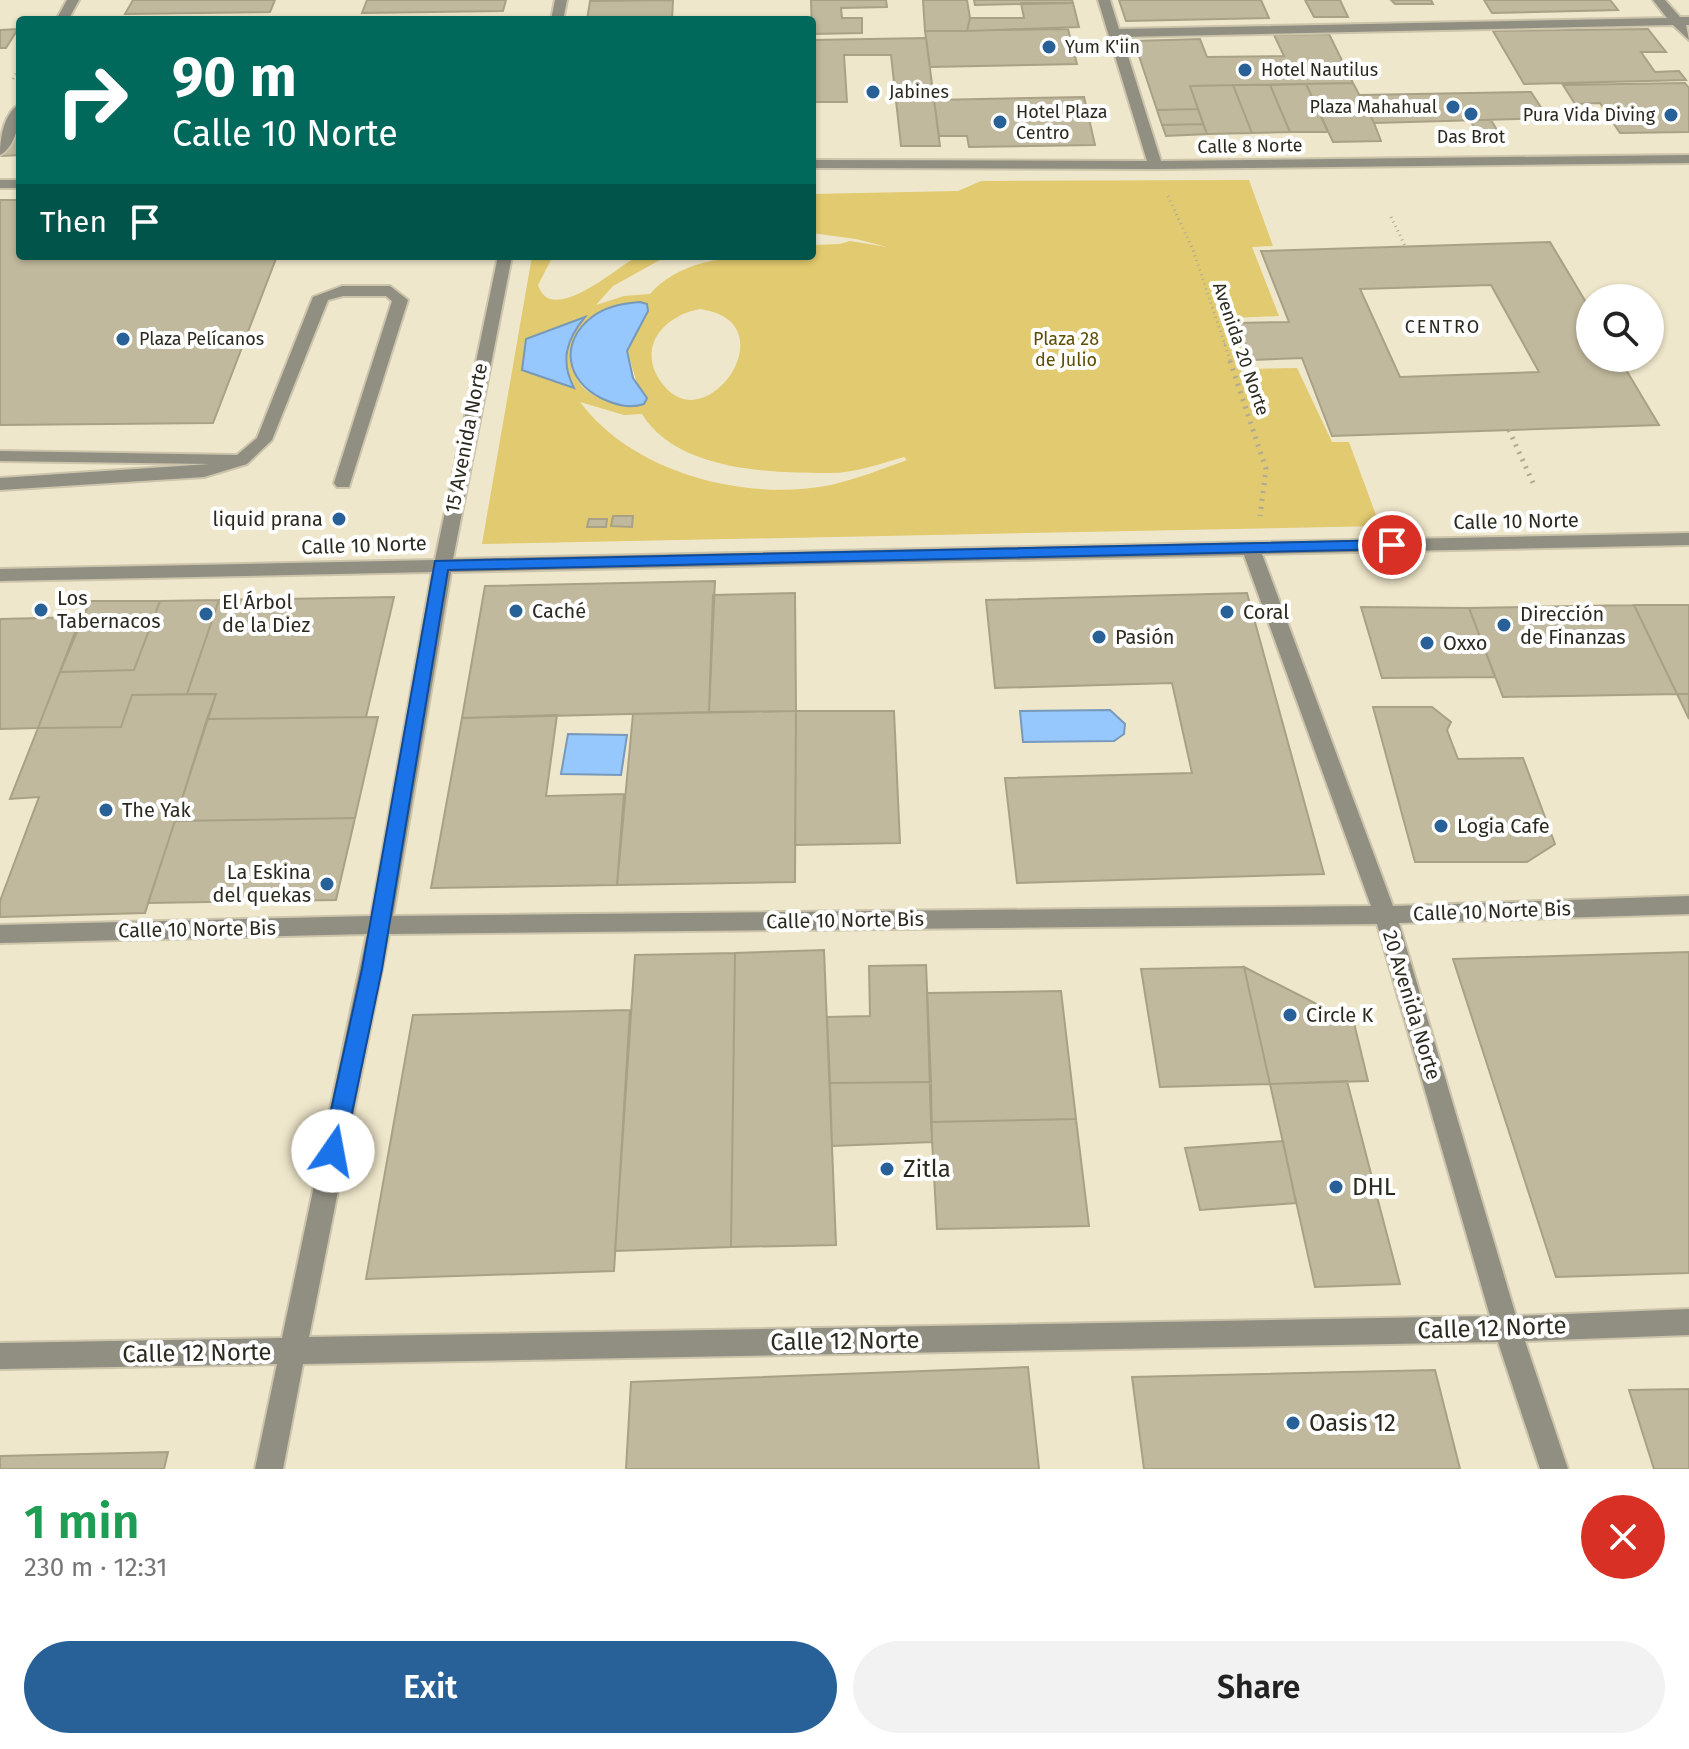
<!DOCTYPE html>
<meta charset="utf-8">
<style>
body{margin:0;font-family:"Fira Sans",sans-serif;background:#f2f2f2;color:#222;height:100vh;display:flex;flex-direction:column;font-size:30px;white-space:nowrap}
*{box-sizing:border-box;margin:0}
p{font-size:26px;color:#767676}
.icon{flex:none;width:44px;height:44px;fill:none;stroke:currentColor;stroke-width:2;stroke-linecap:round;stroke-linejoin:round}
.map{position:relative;height:1469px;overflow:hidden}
.panel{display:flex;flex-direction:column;background:#fff;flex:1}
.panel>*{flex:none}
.guide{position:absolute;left:16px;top:16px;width:800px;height:244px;border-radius:8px;box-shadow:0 2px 6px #0004;background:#00695c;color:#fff;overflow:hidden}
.tools{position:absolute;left:1576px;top:284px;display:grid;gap:16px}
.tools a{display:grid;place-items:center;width:88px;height:88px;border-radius:50%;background:#fff;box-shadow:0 2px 6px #0004;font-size:40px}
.pin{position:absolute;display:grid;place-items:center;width:68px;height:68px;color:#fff;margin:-34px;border:4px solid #fff;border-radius:50%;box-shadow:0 2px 8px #0007}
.me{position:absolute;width:88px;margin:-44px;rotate:12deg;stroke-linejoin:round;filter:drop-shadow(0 0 6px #0008)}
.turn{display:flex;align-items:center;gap:28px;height:168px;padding:0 24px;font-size:36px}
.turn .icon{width:104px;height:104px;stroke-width:2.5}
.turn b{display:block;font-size:56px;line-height:68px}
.then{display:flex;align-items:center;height:76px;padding:0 24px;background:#0003;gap:16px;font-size:30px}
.round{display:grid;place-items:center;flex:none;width:84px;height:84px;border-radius:42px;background:#f2f2f2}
.headline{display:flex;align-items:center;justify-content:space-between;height:136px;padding:0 24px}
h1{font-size:48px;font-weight:600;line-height:60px;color:#1e9e55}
.button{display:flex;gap:16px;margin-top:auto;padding:16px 24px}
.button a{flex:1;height:92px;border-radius:48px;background:#286098;color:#fff;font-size:32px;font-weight:600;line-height:92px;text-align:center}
.button a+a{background:#f2f2f2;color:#222}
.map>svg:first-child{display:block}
.green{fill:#e1ca6f;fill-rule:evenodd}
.water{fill:#97c8fd;stroke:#7799ba;stroke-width:2}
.building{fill:#c0b99d;stroke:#a8a186;stroke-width:2;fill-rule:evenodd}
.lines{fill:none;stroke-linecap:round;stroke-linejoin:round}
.minor-casing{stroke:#ccc5ac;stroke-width:4}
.path-far1{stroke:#b0aa94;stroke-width:3;stroke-dasharray:1 4;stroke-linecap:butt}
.path{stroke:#b0aa94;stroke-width:5;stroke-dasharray:2 6;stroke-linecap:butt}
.minor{fill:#918e82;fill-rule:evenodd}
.route{fill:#1a73e8;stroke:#114b97;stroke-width:2}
.poi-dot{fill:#286098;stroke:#fff;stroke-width:3}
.labels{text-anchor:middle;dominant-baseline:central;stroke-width:8;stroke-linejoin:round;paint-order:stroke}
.far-poi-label{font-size:18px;fill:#2c2a1f;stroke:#fff;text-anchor:start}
.far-street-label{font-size:18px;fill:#2c2a1f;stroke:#fff}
.far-neighbourhood-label{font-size:18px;letter-spacing:2px;fill:#2c2a1f;stroke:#fff}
.far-park-label{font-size:18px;fill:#5e4e02;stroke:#fff}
.street-label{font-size:20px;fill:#2c2a1f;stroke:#fff}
.poi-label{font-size:20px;fill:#2c2a1f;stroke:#fff;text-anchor:start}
.near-poi-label{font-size:24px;fill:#2c2a1f;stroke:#fff;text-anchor:start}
.near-street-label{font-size:24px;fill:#2c2a1f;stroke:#fff}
</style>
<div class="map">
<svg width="1689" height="1469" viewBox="0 0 1689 1469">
<rect width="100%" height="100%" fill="#efe7cb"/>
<!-- green -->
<path class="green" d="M1249 180 1273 246 1252 247 1279 316 1231 318 1250 369 1297 368 1332 442H1349L1380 526 482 544 532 256H553L538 285C551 327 617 267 635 258 644 254 657 256 667 256L613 286 596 305 624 296 650 294C689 250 759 256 812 256V245L840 244 850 241 887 247 856 239 812 233V194L958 191 981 181ZM640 302 648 311 627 350 639 390 622 405C611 402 595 398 586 390 563 371 570 335 592 318 605 307 624 303 640 302ZM700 309C788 321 711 435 667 389 634 354 658 317 700 309ZM584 319C564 341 562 361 573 387L526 339ZM580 402 624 415 642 414C676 470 768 473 826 473 852 474 880 464 904 457L907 460C882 469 857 479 831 485 745 502 633 473 580 402Z"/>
<!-- water -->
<path class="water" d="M640 302 647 304 648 311 627 351 633 378 647 398 644 404C629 409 616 405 601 398 566 381 559 342 592 317 605 307 624 303 640 302Z
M585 317C566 340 560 361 574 388L522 370 526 339Z
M1110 710 1125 724 1124 734 1114 741 1023 742 1020 711Z
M568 734 627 735 621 775 561 774Z"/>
<!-- building -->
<path class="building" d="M133 0H275L270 12 125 14Z
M367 0H506L503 11 362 13Z
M673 0 672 20H587L590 1Z
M811 0H886L887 7 841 8 842 18H862V33L812 34Z
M923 0H967L970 18 967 31H925Z
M974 0H1072L1073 3 975 5Z
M1119 0H1261L1269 18 1126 21Z
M1305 0H1340L1348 17H1314Z
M1391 0H1431L1433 4H1395Z
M1484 0H1610L1618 10 1492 13Z
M1021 3H1073L1079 27 967 31 970 18H1024Z
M18 29 6 48H0V30Z
M1068 29 1077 64 930 67 925 31Z
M1648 29 1666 52H1641L1655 72 1679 71 1686 80 1524 84 1493 31Z
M1329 34 1353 83 1190 86 1198 109 1157 110 1134 41 1200 39 1207 57 1284 56 1274 35Z
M926 38 940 146H901L891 55H844L847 102H813L812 40Z
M1353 83 1374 123 1381 141 1333 142 1306 84Z
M1685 83 1689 88V132L1620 133 1600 103 1575 104 1563 85Z
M1306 84 1328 132H1290L1270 85Z
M1233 85H1270L1290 132 1252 133Z
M1233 85 1252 133 1207 134 1190 86Z
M1531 92 1548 118 1374 123 1360 95Z
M1084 97 1095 145 969 147 967 136H939L934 100Z
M1198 109 1203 124 1162 125 1157 110Z
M1470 120H1491L1497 130 1476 131Z
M20 122V155L2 156Z
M1203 124 1207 134 1166 136 1162 125Z
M0 200H20V256H277L213 423 0 425Z
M1550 242 1590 309V358H1619L1659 425 1332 436 1302 358 1251 360 1238 323 1289 322 1261 251ZM1491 285 1539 372 1400 377 1360 289Z
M613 516H633L632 527 611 526Z
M589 519H607L606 527H587Z
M715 581 709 712 462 718 485 586Z
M795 593 796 711 709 712 713 595Z
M1247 593 1324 874 1017 883 1005 778 1192 773 1172 683 995 688 986 600Z
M394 597 366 717 207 719 216 694H187L219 600Z
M219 600 187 694 132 695 121 727 38 728 60 672 134 670 160 601Z
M90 601H160L134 670 60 672Z
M1634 605H1689V694H1677Z
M1634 605 1677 694 1503 697 1469 608Z
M1361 607 1469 608 1495 677 1382 678Z
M81 617 38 728 0 729V619Z
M216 694 145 913 0 917V901L39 797 10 799 38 728 121 727 132 695Z
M1677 694H1689V719Z
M1373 707H1432L1451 722 1447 730 1458 759 1523 758 1555 844 1527 862H1415Z
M796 711 795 882 617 885 633 714Z
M796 711H894L900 843 795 845Z
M557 715 546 796 624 794 617 885 431 888 462 718Z
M378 717 355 818 175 821 207 719Z
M355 818 336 900 148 903 175 821Z
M824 950 836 1245 731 1247 735 953Z
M1689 952V1273L1556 1277 1453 959Z
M735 953 731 1247 615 1251 635 955Z
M926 965 931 1082 830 1083 827 1017 870 1016 869 966Z
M1244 967 1270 1084 1160 1087 1141 969Z
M1244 967 1354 1023 1368 1081 1270 1084Z
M1061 991 1076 1119 931 1122 927 993Z
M630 1010 614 1271 366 1279 413 1015Z
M1347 1081 1376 1193 1400 1284 1315 1287 1270 1084Z
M931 1082 932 1142 832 1146 830 1083Z
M1076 1119 1089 1226 937 1229 931 1122Z
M1283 1141 1296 1203 1200 1210 1185 1148Z
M1028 1367 1039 1469H626L631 1382Z
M1435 1370 1460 1469H1144L1132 1377Z
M1689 1389V1469H1654L1629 1390Z
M168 1452 164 1469H0V1456Z"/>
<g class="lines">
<!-- minor casing -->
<g class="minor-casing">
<path id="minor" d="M67 0H79L68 20H56Z
M555 0H567L563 20H551Z
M1098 0H1110L1119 29 1667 18 1653 0H1665L1680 17H1689V25H1686L1689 40 1673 25 1122 37 1161 161 1689 155V163L1155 169 812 168V160L1147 161Z
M20 104C20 121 16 147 0 155 0 138 4 112 20 104Z
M0 180H20V188H0Z
M498 256H512L453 559 1689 533V545L1262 554 1393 906 1689 896V914L1399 923 1516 1316 1689 1309V1335L1525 1341 1568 1469H1540L1498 1342 303 1364 283 1469H255L277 1364 0 1369V1343L282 1338 367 934 0 943V925L371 916 432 572 0 581V569L435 560ZM1244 555 1371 906 393 916 451 572ZM1377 924 1490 1316 309 1337 389 934Z
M342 286H390L408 300 349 487H337L334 483 392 301 386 296H343L328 300 272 440 247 464 204 477 0 490V478L210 464 0 461V451L237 455 257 438 313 297Z"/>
</g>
<!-- path-far1 -->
<path class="path-far1" d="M13 79 20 66
M1168 196 1193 250 1231 363
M1391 217 1405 246
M1224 344 1245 342"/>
<!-- path -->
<path class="path" d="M1230 361 1266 469 1260 516
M1509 430 1533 483"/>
<!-- minor -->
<use href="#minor" class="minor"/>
</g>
<!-- route -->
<path class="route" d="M1392 540 1400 545 1397 549 448 570 382 969 344 1151 341 1158 333 1161 325 1158 322 1151 362 969 435 561Z"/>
<!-- markers -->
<g class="poi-dot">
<circle cx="1049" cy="47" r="8"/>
<circle cx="1245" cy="70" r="8"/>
<circle cx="873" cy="92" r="8"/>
<circle cx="1453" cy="107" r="8"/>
<circle cx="1471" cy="114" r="8"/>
<circle cx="1671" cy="115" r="8"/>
<circle cx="1000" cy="122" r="8"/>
<circle cx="123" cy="339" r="8"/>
<circle cx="339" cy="519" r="8"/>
<circle cx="41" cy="610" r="8"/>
<circle cx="516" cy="611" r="8"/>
<circle cx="1227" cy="612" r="8"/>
<circle cx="206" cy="614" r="8"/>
<circle cx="1504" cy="625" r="8"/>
<circle cx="1099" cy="637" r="8"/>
<circle cx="1427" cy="643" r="8"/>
<circle cx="106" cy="810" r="8"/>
<circle cx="1441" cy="826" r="8"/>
<circle cx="327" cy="884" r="8"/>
<circle cx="1290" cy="1015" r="8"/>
<circle cx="887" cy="1169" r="8"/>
<circle cx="1336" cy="1187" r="8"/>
<circle cx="1293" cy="1423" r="8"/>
</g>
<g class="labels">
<!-- far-poi labels -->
<g class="far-poi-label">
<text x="1065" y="47">Yum K'iin</text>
<text x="1261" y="70">Hotel Nautilus</text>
<text x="889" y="92">Jabines</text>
<text x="1437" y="107" text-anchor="end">Plaza Mahahual</text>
<text x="1016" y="112">Hotel Plaza<tspan x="1016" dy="21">Centro</tspan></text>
<text x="1655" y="115" text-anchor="end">Pura Vida Diving</text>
<text x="1471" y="137" text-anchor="middle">Das Brot</text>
<text x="139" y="339">Plaza Pelícanos</text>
</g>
<!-- far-street labels -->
<g class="far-street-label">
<text transform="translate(1250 146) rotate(-1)">Calle 8 Norte</text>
<text transform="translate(1241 349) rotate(71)">Avenida 20 Norte</text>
</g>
<!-- far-neighbourhood labels -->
<g class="far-neighbourhood-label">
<text x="1443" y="327">CENTRO</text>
</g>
<!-- far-park labels -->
<g class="far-park-label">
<text x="1066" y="339">Plaza 28<tspan x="1066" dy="21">de Julio</tspan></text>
</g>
<!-- street labels -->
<g class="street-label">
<text transform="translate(466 438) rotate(-79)">15 Avenida Norte</text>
<text transform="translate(1516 521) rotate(-1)">Calle 10 Norte</text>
<text transform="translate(364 545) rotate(-2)">Calle 10 Norte</text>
<text transform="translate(1492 911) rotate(-2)">Calle 10 Norte Bis</text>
<text transform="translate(845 920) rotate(-1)">Calle 10 Norte Bis</text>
<text transform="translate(197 929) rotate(-1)">Calle 10 Norte Bis</text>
<text transform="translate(1412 1005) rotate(73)">20 Avenida Norte</text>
</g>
<!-- poi labels -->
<g class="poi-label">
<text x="323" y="519" text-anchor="end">liquid prana</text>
<text x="57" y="598">Los<tspan x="57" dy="23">Tabernacos</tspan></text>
<text x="222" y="602">El Árbol<tspan x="222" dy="23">de la Diez</tspan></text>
<text x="532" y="611">Caché</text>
<text x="1243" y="612">Coral</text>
<text x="1520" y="614">Dirección<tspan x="1520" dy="23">de Finanzas</tspan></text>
<text x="1115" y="637">Pasión</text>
<text x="1443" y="643">Oxxo</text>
<text x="122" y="810">The Yak</text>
<text x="1457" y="826">Logia Cafe</text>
<text x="311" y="872" text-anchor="end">La Eskina<tspan x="311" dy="23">del quekas</tspan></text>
<text x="1306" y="1015">Circle K</text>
</g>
<!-- near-poi labels -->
<g class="near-poi-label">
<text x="903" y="1169">Zitla</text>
<text x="1352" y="1187">DHL</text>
<text x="1309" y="1423">Oasis 12</text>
</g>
<!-- near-street labels -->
<g class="near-street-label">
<text transform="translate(1492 1328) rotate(-2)">Calle 12 Norte</text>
<text transform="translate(845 1341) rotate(-1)">Calle 12 Norte</text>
<text transform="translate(197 1353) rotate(-1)">Calle 12 Norte</text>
</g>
</g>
</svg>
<div class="tools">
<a><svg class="icon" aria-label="search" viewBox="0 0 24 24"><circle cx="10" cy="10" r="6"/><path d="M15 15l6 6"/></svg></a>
</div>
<div class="pin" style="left:1392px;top:545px;background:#d93025"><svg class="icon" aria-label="arrive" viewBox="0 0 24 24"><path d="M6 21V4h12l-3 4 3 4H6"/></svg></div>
<svg class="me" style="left:333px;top:1151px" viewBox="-20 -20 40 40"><circle r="19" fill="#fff"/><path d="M0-13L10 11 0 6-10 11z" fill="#1a73e8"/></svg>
<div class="guide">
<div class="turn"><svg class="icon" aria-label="right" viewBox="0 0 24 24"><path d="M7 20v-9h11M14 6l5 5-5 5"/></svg><div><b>90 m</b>Calle 10 Norte</div></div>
<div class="then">Then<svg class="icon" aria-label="arrive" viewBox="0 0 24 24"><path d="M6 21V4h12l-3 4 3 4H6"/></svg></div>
</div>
</div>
<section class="panel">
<div class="headline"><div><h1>1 min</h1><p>230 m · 12:31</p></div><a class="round" style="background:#d93025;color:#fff"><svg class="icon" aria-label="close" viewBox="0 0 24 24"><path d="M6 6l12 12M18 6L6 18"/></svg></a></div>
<div class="button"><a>Exit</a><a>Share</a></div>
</section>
